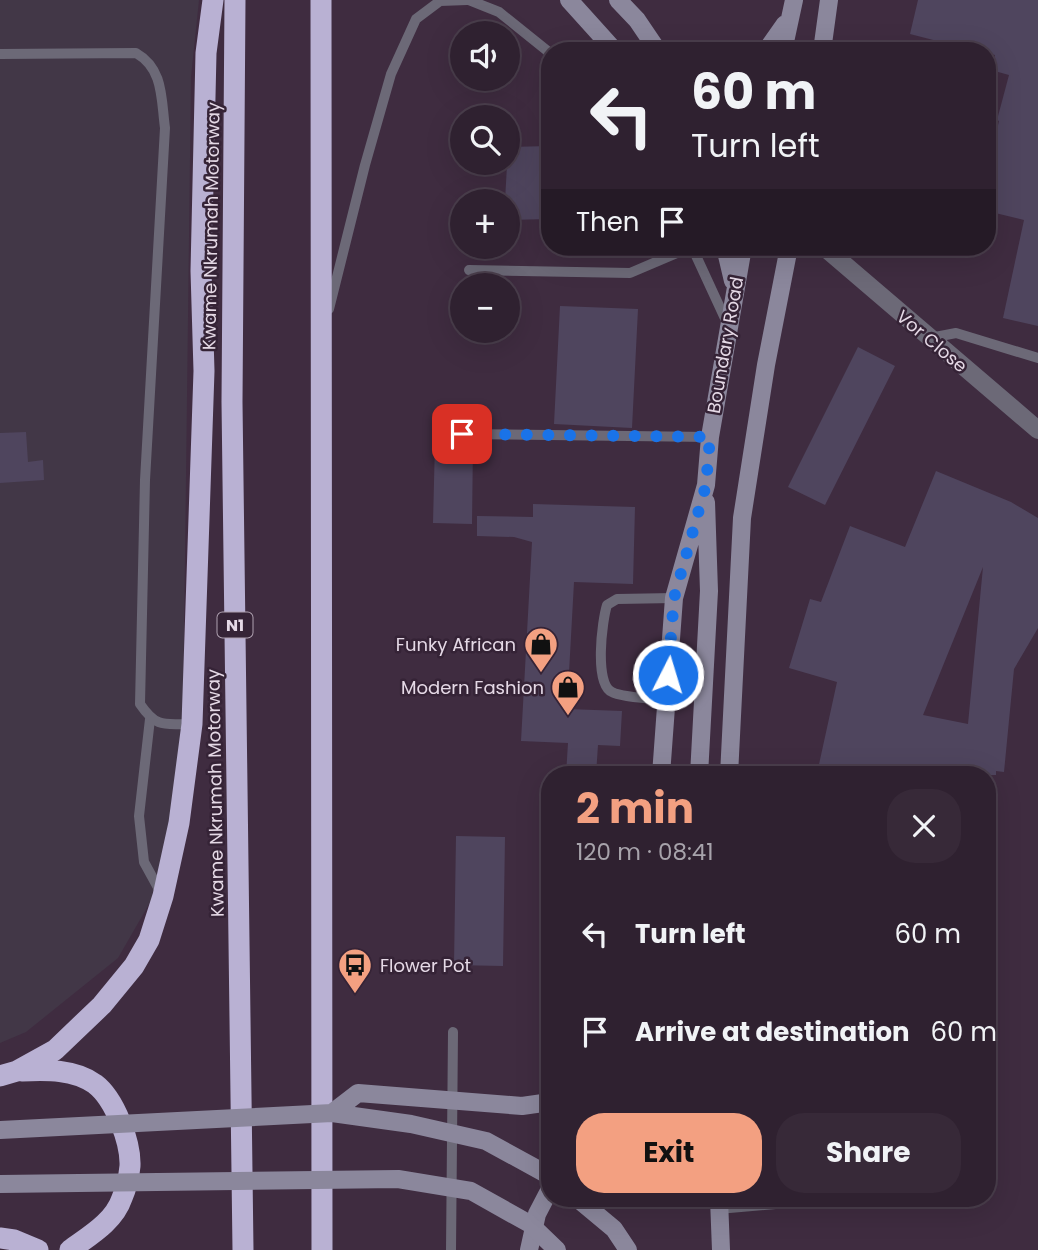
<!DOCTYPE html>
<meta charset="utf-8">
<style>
body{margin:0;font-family:Poppins,sans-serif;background:#372938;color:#f1f3f6;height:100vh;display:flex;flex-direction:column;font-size:26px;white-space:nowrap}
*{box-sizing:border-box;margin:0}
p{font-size:23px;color:#a7a3ab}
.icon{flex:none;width:38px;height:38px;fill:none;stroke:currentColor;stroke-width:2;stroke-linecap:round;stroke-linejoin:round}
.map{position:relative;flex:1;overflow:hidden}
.details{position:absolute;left:541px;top:766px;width:455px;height:441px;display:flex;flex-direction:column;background:#2f2130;border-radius:28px;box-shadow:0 7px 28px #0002,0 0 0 2px #4a3e4c}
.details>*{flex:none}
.hud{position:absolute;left:541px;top:42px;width:455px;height:214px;border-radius:28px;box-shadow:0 7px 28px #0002,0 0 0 2px #4a3e4c;background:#2f2130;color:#f1f3f6;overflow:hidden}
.tools{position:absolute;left:450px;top:21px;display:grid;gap:14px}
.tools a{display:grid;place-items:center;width:70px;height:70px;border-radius:50%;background:#2f2130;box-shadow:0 7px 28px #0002,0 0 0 2px #4a3e4c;font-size:35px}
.pin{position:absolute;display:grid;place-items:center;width:60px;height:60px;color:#fff;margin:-30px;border-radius:14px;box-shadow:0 4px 10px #0006}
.me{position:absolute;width:77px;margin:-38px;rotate:5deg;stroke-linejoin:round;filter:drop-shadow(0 0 5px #0008)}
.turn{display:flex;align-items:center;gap:24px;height:147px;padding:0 35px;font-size:32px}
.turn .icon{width:91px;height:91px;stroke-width:2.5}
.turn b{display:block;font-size:49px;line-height:60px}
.then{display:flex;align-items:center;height:66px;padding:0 35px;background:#0003;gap:14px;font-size:26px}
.round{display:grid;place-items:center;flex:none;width:74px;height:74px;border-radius:28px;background:#372938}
.overview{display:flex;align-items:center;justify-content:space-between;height:119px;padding:0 35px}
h1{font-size:42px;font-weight:700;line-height:52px;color:#f3a081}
.primary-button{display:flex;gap:14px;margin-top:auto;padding:14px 35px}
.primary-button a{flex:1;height:80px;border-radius:28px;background:#f3a081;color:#111;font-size:28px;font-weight:700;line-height:80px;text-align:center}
.primary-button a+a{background:#372938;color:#f1f3f6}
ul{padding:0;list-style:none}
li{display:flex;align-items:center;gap:21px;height:98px;padding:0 35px}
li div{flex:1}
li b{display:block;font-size:26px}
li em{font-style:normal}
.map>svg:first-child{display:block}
.commercial{fill:#423747}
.building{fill:#4f455e;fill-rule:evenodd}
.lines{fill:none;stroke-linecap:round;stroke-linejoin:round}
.service{stroke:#6c6977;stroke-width:10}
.minor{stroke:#6c6977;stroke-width:18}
.secondary{stroke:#8b879c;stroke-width:18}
.motorway{stroke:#b9b1d3;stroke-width:21}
.secondary-bridge{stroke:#8b879c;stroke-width:18}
.route{stroke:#1a73e8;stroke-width:12;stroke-dasharray:0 21.6}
.labels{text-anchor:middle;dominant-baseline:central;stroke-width:5;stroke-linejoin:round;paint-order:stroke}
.shield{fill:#352336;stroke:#b0a2b1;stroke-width:2}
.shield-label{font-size:16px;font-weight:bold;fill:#e5d9e6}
.street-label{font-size:18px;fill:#e5d9e6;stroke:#352336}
.poi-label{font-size:18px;fill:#e5d9e6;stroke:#352336;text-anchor:end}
</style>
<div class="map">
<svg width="1038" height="1250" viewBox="0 0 1038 1250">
<rect width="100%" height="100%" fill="#3f2c40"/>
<!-- commercial -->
<path class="commercial" d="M0 0H199L191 77 183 718 164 878 118 958 26 1032 0 1043Z"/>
<!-- building -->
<path class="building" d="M918 0H1038V326L1003 318 1024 220 987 211V173L999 121 997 120 1009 75 991 70 995 55 987 53V51H976L910 34Z
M550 146V219L508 220V201H505L508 147Z
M560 306 638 309 632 428 554 424Z
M858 347 895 366 825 505 788 487Z
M26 432 28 462 43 460 44 480 0 483V433Z
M435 442 473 443 472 524 433 523Z
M936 471 1011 502 1038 518V628L1014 669 1004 772 996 771V775H971V767L930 764 928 775H845L818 769 837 682 789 668 810 599 821 602 850 526 905 547ZM983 567 968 724 923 715Z
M533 504 635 507 633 584 574 582 567 709 622 711 620 746 598 745 596 775H566L568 743 521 741 532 542 514 537 477 536V516L533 517Z
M456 836 505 837 503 966 454 965Z"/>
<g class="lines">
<!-- service -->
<path class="service" d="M469 0 499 12 550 53
M0 54 136 53C164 69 161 99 165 128L145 480 140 704C157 729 165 724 192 724
M692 247 728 325
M469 270 630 273 691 247
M329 309 365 165 391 74 416 19 440 1 467 0
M930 338 956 333 1038 358
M462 434 710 437
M665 700C653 699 620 697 612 692 594 684 602 621 607 605L617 599 674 598
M150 719 139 816 144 862 161 893
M730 769 781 775
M718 1209 832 1199
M451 1250 453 1032"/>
<!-- minor -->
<path class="minor" d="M824 247 1038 430"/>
<!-- secondary -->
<path class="secondary" d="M569 0 615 51
M618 0 637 20 658 51
M766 51 785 24
M783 51 794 0
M822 51 829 0
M725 247 733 281
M661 775 674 598 706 485 710 437 743 247
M699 775 709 591 706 502
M729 775 742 518 766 365 789 247
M578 1199 614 1229 628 1250
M719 1199 721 1250
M529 1250 537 1214 550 1189"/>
<!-- motorway -->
<path class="motorway" d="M235 0 232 402 243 1250
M321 0 322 1250
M22 1071C47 1070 74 1069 95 1084 115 1099 131 1143 130 1166 129 1176 126 1189 122 1198 114 1222 89 1236 70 1250
M0 1076 17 1071 55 1050 102 1005 134 966 149 940 163 896 179 823 192 724 204 371 201 271 206 53 213 0
M0 1238 14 1240 38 1250"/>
<!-- secondary-bridge -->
<path class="secondary-bridge" d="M332 1113 358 1093 522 1106 550 1102
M0 1130 332 1113 411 1124 486 1141 550 1176
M0 1184 398 1179 471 1191 530 1224 557 1250"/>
</g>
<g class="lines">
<!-- route -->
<path class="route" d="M462 434 710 437 706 485 674 598 668 675"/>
</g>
<!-- icons -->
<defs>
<g id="shop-pin" transform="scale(1.75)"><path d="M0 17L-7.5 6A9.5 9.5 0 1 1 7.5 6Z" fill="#f3a081" stroke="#352336"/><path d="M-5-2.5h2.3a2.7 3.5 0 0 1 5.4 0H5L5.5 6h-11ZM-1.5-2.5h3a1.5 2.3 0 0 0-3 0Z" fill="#111"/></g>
<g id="bus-pin" transform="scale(1.75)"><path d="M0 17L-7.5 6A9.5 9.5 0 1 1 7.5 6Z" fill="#f3a081" stroke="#352336"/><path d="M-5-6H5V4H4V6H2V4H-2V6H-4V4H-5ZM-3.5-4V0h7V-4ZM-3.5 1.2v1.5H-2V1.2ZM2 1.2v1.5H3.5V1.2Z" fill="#111"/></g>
</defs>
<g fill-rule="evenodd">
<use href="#shop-pin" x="541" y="644"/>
<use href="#shop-pin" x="568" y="687"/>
<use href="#bus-pin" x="355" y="965"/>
</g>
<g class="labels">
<!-- shield labels -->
<rect class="shield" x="217.5" y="612.5" width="35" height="25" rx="5"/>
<g class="shield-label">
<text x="235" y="625">N1</text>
</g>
<!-- street labels -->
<g class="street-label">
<text transform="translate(211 226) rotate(-89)">Kwame Nkrumah Motorway</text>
<text transform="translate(932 341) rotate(40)">Vor Close</text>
<text transform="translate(725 345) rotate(-80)">Boundary Road</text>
<text transform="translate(215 793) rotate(-91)">Kwame Nkrumah Motorway</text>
</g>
<!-- poi labels -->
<g class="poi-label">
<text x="516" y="644">Funky African</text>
<text x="544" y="687">Modern Fashion</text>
<text x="380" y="965" text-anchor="start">Flower Pot</text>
</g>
</g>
</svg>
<div class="tools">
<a><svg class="icon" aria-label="sound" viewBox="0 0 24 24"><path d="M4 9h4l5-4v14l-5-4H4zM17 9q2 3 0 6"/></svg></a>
<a><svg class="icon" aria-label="search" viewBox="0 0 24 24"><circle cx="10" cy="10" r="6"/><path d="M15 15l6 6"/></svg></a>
<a>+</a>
<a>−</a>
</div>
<div class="pin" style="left:462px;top:434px;background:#d93025"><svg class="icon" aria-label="arrive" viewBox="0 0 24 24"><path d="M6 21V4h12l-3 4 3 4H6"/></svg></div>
<svg class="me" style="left:668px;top:675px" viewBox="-20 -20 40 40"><circle r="17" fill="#1a73e8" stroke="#fff" stroke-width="3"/><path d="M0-11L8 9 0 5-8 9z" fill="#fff"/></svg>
<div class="hud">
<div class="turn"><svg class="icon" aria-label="left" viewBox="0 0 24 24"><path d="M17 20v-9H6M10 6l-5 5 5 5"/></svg><div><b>60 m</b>Turn left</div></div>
<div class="then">Then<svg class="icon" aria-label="arrive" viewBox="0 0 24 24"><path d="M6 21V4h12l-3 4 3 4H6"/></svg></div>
</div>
<section class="details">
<div class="overview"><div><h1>2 min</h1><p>120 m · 08:41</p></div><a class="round"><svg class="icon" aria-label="close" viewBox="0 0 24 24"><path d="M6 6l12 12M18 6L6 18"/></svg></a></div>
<ul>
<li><svg class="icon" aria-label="left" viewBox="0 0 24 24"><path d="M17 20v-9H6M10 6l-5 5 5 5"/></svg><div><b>Turn left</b></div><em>60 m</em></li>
<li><svg class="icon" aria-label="arrive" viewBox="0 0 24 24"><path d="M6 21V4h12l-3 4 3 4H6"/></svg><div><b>Arrive at destination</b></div><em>60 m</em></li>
</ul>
<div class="primary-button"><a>Exit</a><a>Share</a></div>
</section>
</div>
